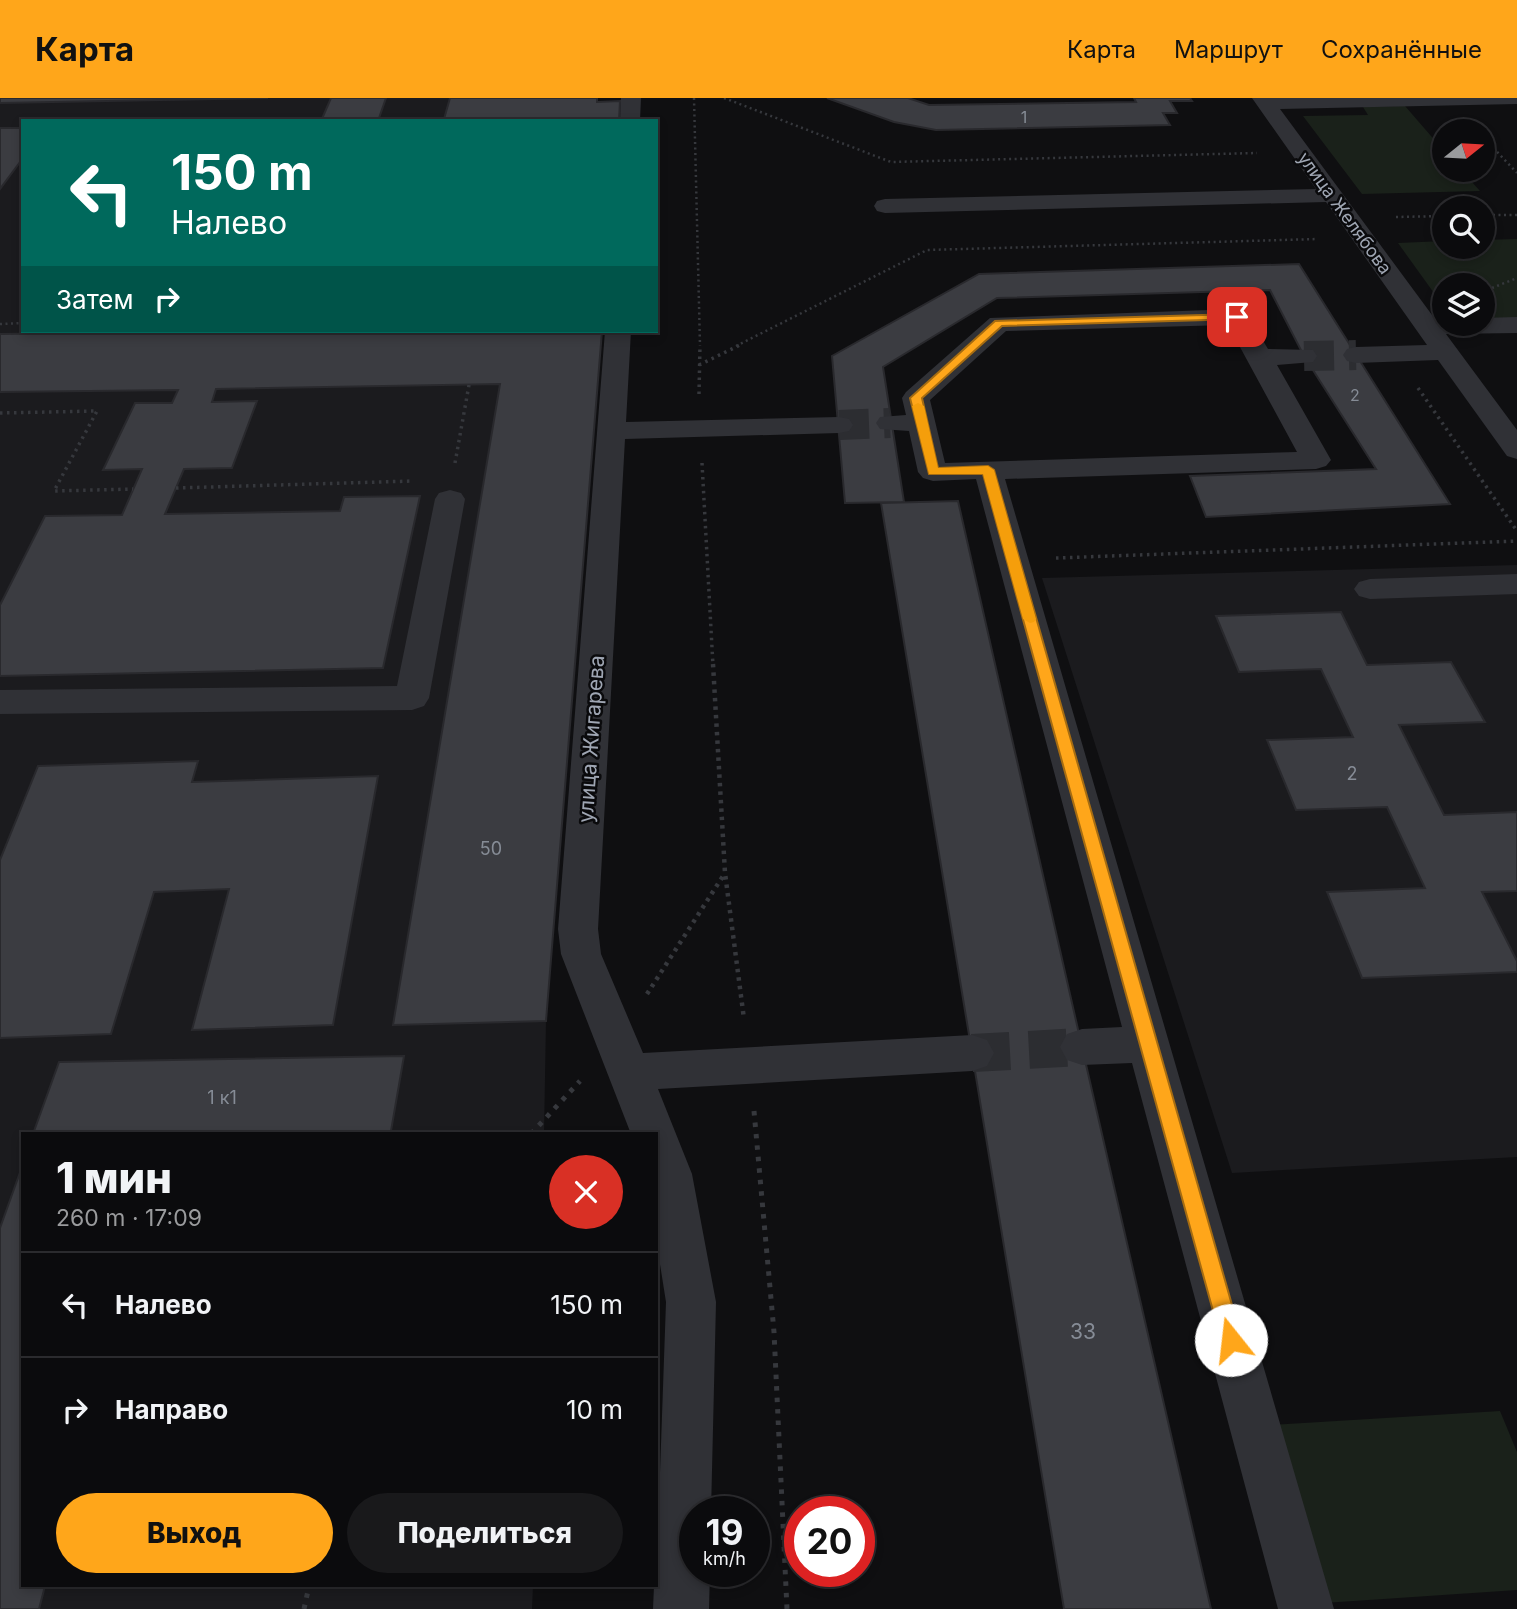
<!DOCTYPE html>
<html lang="ru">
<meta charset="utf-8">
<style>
body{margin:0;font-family:Inter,sans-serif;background:#19191b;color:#f1f3f6;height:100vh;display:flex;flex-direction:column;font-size:26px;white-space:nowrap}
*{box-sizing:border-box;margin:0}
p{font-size:23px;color:#9a9b9d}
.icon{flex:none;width:38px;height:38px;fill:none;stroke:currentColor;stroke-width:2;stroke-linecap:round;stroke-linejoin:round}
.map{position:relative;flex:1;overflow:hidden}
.drawer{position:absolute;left:21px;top:1034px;width:637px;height:455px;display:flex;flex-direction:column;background:#0b0b0d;border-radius:0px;box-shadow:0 4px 10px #0003,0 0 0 2px #2b2b2e}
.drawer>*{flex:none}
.hud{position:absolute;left:21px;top:21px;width:637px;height:214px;border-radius:0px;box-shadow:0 4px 10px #0003,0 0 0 2px #2b2b2e;background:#00695c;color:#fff;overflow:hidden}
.needle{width:46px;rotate:72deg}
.controls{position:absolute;left:1432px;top:21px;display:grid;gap:14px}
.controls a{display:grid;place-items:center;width:63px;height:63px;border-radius:50%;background:#0b0b0d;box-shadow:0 4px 10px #0003,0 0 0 2px #2b2b2e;font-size:35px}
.speed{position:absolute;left:679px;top:1398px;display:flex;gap:14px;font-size:35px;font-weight:700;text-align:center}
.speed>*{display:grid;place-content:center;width:91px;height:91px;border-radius:50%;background:#0b0b0d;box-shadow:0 4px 10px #0003,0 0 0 2px #2b2b2e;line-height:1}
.speed small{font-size:18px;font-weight:400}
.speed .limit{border:10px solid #d22;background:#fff;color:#111}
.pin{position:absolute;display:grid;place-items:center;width:60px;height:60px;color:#fff;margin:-30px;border-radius:14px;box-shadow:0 4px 10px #0006}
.me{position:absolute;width:77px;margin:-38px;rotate:344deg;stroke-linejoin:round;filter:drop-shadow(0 0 5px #0008)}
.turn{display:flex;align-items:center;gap:24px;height:147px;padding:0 35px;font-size:32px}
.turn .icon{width:91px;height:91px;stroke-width:2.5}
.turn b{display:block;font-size:49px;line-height:60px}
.then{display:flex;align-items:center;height:66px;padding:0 35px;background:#0003;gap:14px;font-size:26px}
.round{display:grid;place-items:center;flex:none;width:74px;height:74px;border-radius:37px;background:#19191b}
.summary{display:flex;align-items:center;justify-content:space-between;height:119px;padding:0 35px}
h1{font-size:42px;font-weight:800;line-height:52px}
.action{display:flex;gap:14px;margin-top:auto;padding:14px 35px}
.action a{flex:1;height:80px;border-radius:42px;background:#ffa61a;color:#111;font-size:28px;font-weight:800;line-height:80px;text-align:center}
.action a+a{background:#19191b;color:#f1f3f6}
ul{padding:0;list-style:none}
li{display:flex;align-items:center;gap:21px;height:105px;padding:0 35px;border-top:2px solid #2b2b2e}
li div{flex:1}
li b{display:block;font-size:26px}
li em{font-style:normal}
header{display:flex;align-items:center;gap:42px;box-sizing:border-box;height:98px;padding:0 35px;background:#ffa61a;color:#111}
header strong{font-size:33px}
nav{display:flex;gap:38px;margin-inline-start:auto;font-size:24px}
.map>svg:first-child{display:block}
.built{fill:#1b1b1e}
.green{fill:#1a211a}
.building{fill:#3b3c41;stroke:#29292d;stroke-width:2}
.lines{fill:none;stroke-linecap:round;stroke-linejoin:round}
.minor-tunnel-far1{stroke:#2c2d31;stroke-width:30;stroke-dasharray:30 15;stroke-linecap:butt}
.minor-tunnel{stroke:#2c2d31;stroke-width:38;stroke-dasharray:38 19;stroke-linecap:butt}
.path-far3{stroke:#36383d;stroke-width:2.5;stroke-dasharray:2 3.5;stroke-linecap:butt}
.path-far2{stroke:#36383d;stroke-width:3.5;stroke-dasharray:2.5 4.5;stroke-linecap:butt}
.path-far1{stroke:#36383d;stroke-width:4.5;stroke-dasharray:3.5 5;stroke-linecap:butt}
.path{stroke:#36383d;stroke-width:5;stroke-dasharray:4.5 7;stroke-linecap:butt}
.minor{fill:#303136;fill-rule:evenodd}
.route{fill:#ffa61a;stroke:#a66c11;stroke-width:2}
.slow{fill:#f59e0b}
.labels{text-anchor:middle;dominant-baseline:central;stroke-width:5;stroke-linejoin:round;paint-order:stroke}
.far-number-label{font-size:16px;fill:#868c96}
.far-street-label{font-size:18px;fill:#9fa6b3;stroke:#0a0a0c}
.number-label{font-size:18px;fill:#868c96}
.street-label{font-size:21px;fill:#9fa6b3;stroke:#0a0a0c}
.near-number-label{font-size:21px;fill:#868c96}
</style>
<header>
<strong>Карта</strong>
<nav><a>Карта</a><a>Маршрут</a><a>Сохранённые</a></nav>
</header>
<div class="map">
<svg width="1517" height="1511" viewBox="0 0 1517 1511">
<rect width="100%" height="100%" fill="#0f0f11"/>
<!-- built -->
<path class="built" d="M0 0H597V4L620 3 619 23H23V233H602L546 923 544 1036H23V1488H533L532 1511H0Z
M1517 467V1059L1232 1075 1042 480Z"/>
<!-- green -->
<path class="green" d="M1405 8 1444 53V72H1461L1480 93 1362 96 1303 18 1368 17 1363 9Z
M1517 141V223L1482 224V187H1444V209L1398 145 1444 143V149H1482V142Z
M1500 1313 1517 1354V1492L1324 1505 1271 1327Z"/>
<!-- building -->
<path class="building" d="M0 0H268L0 5Z
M331 0H386L378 23H321Z
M450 0H597V4L620 3 619 23H544V20L444 21Z
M827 0H908L929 7 1136 4 1134 0H1190L1192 3H1170L1177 15H1163L1170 27 936 32 894 24Z
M0 30H23V60L0 91Z
M1299 166 1450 406 1206 419 1190 378 1376 371 1304 258 1270 192 997 200 883 269 904 404 845 405 832 258 979 176Z
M224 233H602L546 923 393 927 500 286 216 291 212 304 257 303 232 370 184 371 165 416 340 413 344 399 420 398 383 570 0 578V507L45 418 122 417 142 371 103 372 135 305H172L178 292 0 294V236Z
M958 403 1082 949 1211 1511H1064L881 405Z
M1341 514 1367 567 1451 564 1485 624 1399 627 1444 717 1517 714V793L1482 794 1517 863V874L1362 880 1327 794 1425 790 1387 709 1296 712 1267 642 1353 639 1321 571 1239 574 1216 518Z
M198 663 192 684 378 678 333 927 192 932 229 791 154 794 111 936 0 940V762L38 668Z
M404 958 391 1033 33 1036 59 964Z
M23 1066V1488H45L39 1511H0V1130Z"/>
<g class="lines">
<!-- minor-tunnel-far1 -->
<path class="minor-tunnel-far1" d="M1304 258 1356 257
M839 327 890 325"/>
<!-- minor-tunnel -->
<path class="minor-tunnel" d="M972 955 1082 949"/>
<!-- path-far3 -->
<path class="path-far3" d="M694 0 700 248
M724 0 891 64 1257 55
M1482 38 1517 75
M1482 117H1517
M1396 119 1444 118
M1492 190 1517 180
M0 226 23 225
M736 248 927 152 1318 141"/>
<!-- path-far2 -->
<path class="path-far2" d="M699 267 740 247
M1418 290 1517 433
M699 296 700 247
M0 315 97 313 54 393 133 391
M455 365 469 287
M702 365 713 568
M176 390 413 383
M1056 460 1517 443"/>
<!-- path-far1 -->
<path class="path-far1" d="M713 566 725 775 744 921
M647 896 725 775"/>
<!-- path -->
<path class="path" d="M754 1013 774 1234 787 1511
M531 1036 580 983
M304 1511 309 1488"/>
<!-- minor -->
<path class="minor" d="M621 0H641L640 23H620Z
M1252 0H1517V6L1280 11 1435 221H1444V226H1482V220L1517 219V235L1446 236 1517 332V361L1507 358 1438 262 1356 265 1347 263 1343 257 1347 251 1356 249 1427 247 1326 104 885 115 877 113 874 108 877 103 885 101 1316 91Z
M1237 211 1246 214 1268 251 1313 252 1317 258 1313 264 1277 267 1331 362 1326 368 1316 371 1005 381 1334 1511H1278L1132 965 1082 967 1067 962 1060 949 1067 936 1082 931 1122 929 976 381 933 383 923 380 918 374 909 333 880 331 876 325 880 319 906 317 902 300 906 294 990 220ZM1228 227 1297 354 945 365 930 302 1006 233Z
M605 233H631L626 324 839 319 849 321 853 327 849 333 839 335 625 341 598 831 601 856 643 955 972 937 987 942 994 955 987 968 972 973 658 991 692 1076 716 1204 711 1414H695V1474H710L709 1511H653L654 1488H656L666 1204 656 1141V1036H631L561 856 558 831Z
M450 392 461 395 465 401 429 600 424 608 412 612 0 616V592L397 588 435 401 439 395Z
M1517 476V496L1370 501 1359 498 1354 491 1359 484 1370 481Z"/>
</g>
<!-- route -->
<path class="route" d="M1237 216 1242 219 1241 221 1002 228 922 300 938 370 988 368 994 372 1242 1242 1239 1249 1231 1252 1224 1249 1221 1242 983 376H929L910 300 995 223Z"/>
<!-- slow -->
<path class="slow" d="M918 305 924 308 938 370 988 368 994 372 1036 521 1034 524 1030 525 1023 521 983 376H929L912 308Z"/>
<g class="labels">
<!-- far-number labels -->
<g class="far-number-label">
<text x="1024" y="19">1</text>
<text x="1355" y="297">2</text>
</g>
<!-- far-street labels -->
<g class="far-street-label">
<text transform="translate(1345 115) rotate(54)">улица Желябова</text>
</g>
<!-- number labels -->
<g class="number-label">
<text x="1352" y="675">2</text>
<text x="491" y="750">50</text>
<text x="222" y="999">1 к1</text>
</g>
<!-- street labels -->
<g class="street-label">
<text transform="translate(591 641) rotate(-86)">улица Жигарева</text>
</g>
<!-- near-number labels -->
<g class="near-number-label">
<text x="1083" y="1233">33</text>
</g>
</g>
</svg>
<div class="controls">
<a><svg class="needle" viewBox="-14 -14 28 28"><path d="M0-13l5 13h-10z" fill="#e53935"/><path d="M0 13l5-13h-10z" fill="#9a9b9d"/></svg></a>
<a><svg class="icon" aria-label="search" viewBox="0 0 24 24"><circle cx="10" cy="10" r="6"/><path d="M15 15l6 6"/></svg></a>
<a><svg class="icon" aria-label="layers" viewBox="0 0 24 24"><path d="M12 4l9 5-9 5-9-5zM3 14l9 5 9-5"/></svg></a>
</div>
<div class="speed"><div>19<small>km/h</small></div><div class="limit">20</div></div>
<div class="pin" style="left:1237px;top:219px;background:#d93025"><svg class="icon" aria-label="arrive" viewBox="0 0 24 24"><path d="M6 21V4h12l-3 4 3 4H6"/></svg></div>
<svg class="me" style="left:1231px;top:1242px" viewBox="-20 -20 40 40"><circle r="19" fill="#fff"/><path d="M0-13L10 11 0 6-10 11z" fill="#ffa61a"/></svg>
<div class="hud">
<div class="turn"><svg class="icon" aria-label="left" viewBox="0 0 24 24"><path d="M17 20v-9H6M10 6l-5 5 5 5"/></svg><div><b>150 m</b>Налево</div></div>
<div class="then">Затем<svg class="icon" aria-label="right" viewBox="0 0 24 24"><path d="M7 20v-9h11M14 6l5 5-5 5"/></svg></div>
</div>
<section class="drawer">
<div class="summary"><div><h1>1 мин</h1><p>260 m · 17:09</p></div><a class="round" style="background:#d93025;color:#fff"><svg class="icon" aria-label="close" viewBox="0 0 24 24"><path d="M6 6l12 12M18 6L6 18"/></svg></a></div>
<ul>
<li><svg class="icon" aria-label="left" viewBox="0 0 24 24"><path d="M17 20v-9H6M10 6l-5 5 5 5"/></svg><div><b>Налево</b></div><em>150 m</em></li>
<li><svg class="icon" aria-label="right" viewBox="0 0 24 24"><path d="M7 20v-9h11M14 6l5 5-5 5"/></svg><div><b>Направо</b></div><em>10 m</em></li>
</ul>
<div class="action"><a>Выход</a><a>Поделиться</a></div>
</section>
</div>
